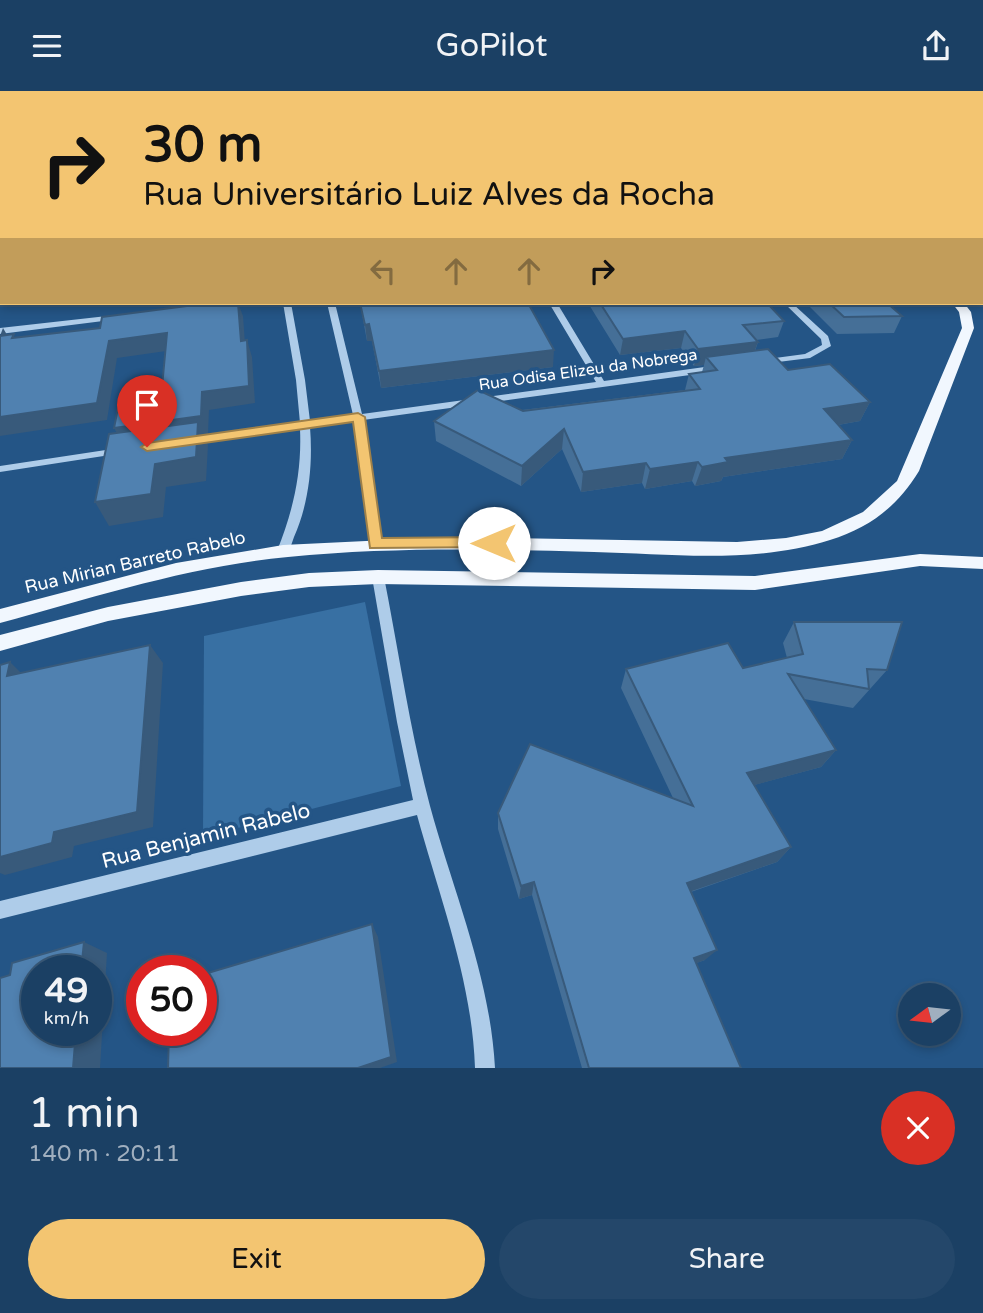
<!DOCTYPE html>
<meta charset="utf-8">
<style>
body{margin:0;font-family:"Varela Round",sans-serif;background:#24476a;color:#f1f3f6;height:100vh;display:flex;flex-direction:column;font-size:26px;white-space:nowrap}
*{box-sizing:border-box;margin:0}
p{font-size:23px;color:#a0afbf}
.icon{flex:none;width:38px;height:38px;fill:none;stroke:currentColor;stroke-width:2;stroke-linecap:round;stroke-linejoin:round}
.map{position:relative;height:977px;overflow:hidden}
.side{display:flex;flex-direction:column;background:#1b4064;flex:1}
.side>*{flex:none}
.guide{position:absolute;left:0px;top:0px;width:984px;height:214px;box-shadow:0 4px 10px #0003,0 0 0 2px #395978;background:#f3c571;color:#111;overflow:hidden}
.needle{width:46px;rotate:255deg}
.fabs{position:absolute;left:898px;top:892px;display:grid;gap:14px}
.fabs a{display:grid;place-items:center;width:63px;height:63px;border-radius:50%;background:#1b4064;box-shadow:0 4px 10px #0003,0 0 0 2px #395978;font-size:35px}
.speed{position:absolute;left:21px;top:864px;display:flex;gap:14px;font-size:35px;font-weight:700;text-align:center}
.speed>*{display:grid;place-content:center;width:91px;height:91px;border-radius:50%;background:#1b4064;box-shadow:0 4px 10px #0003,0 0 0 2px #395978;line-height:1}
.speed small{font-size:18px;font-weight:400}
.speed .limit{border:10px solid #d22;background:#fff;color:#111}
.pin{position:absolute;display:grid;place-items:center;width:60px;height:60px;color:#fff;margin:-72px -30px;border-radius:50% 50% 50% 0;rotate:-45deg;box-shadow:0 0 7px #0007}
.pin .icon{rotate:45deg}
.me{position:absolute;width:77px;margin:-38px;rotate:270deg;stroke-linejoin:round;filter:drop-shadow(0 0 5px #0008)}
.turn{display:flex;align-items:center;gap:24px;height:147px;padding:0 28px;font-size:32px}
.turn .icon{width:91px;height:91px;stroke-width:2.5}
.turn b{display:block;font-size:49px;line-height:60px}
.lanes{display:flex;align-items:center;height:66px;padding:0 28px;background:#0003;justify-content:center;gap:35px;direction:ltr}
.lanes .off{opacity:.35}
.round{display:grid;place-items:center;flex:none;width:74px;height:74px;border-radius:37px;background:#24476a}
.overview{display:flex;align-items:center;justify-content:space-between;height:119px;padding:0 28px}
h1{font-size:42px;font-weight:600;line-height:52px}
.button{display:flex;gap:14px;margin-top:auto;padding:14px 28px}
.button a{flex:1;height:80px;border-radius:42px;background:#f3c571;color:#111;font-size:28px;font-weight:600;line-height:80px;text-align:center}
.button a+a{background:#24476a;color:#f1f3f6}
header{display:flex;justify-content:space-between;align-items:center;height:91px;padding:0 28px;background:#1b4064;font-size:32px;font-weight:600}
.map>svg:first-child{display:block}
.green{fill:#3870a3}
.lines{fill:none;stroke-linecap:round;stroke-linejoin:round}
.minor{fill:#aecce9;fill-rule:evenodd}
.major{fill:#f1f7fe;fill-rule:evenodd}
.wall{fill:#456f97}
.shaded-wall{fill:#385a7b}
.building{fill:#5081b0;stroke:#385a7b;stroke-width:2}
.route{fill:#f3c571;stroke:#9e8049;stroke-width:2}
.labels{text-anchor:middle;dominant-baseline:central;stroke-width:7;stroke-linejoin:round;paint-order:stroke}
.far-street-label{font-size:16px;fill:#fff;stroke:#245586}
.street-label{font-size:18px;fill:#fff;stroke:#245586}
.near-street-label{font-size:21px;fill:#fff;stroke:#245586}
</style>
<header><svg class="icon" aria-label="menu" viewBox="0 0 24 24"><path d="M4 6h16M4 12h16M4 18h16"/></svg>GoPilot<svg class="icon" aria-label="share" viewBox="0 0 24 24"><path d="M12 15V3M7 8l5-5 5 5M5 13v7h14v-7"/></svg></header>
<div class="map">
<svg width="983" height="977" viewBox="0 0 983 977">
<rect width="100%" height="100%" fill="#245586"/>
<!-- green -->
<path class="green" d="M365 511 401 695 203 746 204 545Z"/>
<g class="lines">
<!-- minor -->
<path class="minor" d="M982 86H983V91H982Z
M283 212H291L305 289 310 330 353 324 327 212H335L362 323 596 291 549 212H557L604 290 719 274 723 277 719 280 363 329 382 453 376 457 370 453 354 330 310 336C313 374 309 412 294 446 291 454 290 461 283 464L277 460C293 420 302 382 300 338L189 353 184 350 189 347 300 332 296 289Z
M784 212H792L828 245 831 255 810 267 761 273V269L805 263 822 254 821 248Z
M116 224 120 226 119 228 0 243V237Z
M119 357 124 360 123 362 0 381V375Z
M378 481 382 483 384 486C399 562 410 640 430 715 454 803 490 885 495 977H475C472 889 440 808 417 724L0 828V810L413 709 397 631 372 486 374 483Z"/>
<!-- major -->
<path class="major" d="M138 0H171L135 2Z
M983 70V76H982V71Z
M982 195H983V202H982Z
M952 212H964L971 221 974 237 919 380C897 416 869 437 830 449 755 473 671 463 594 461 491 458 390 456 288 466 190 475 95 506 0 532V518L176 472 283 454 449 446 737 451 786 447 822 440 863 421 897 390 962 237 959 221Z
M920 463 983 466V478L920 475 755 499 378 493 309 496 241 505 108 530 0 560V544L108 516 241 491 309 482 378 479 755 485Z"/>
</g>
<!-- wall -->
<path class="wall" d="M754 0H983V69L982 70V2H758Z
M982 104H983V157L982 156Z
M360 212H528L553 276 381 297 372 250H367Z
M588 212H767L784 230 778 246 756 249 758 251 755 260 788 279 870 311 860 330 838 334 852 349 842 368 723 386 721 390 695 395 692 390 645 398 642 392 581 401 562 358 521 395 436 350 434 330 685 299 689 283 702 281 704 274 694 275 681 257 620 264Z
M806 212H887L902 225 894 242 837 243Z
M794 531 887 579 853 617 804 608 836 659 821 676 754 694 791 756 777 771 691 801 705 869 696 872 741 977H582L532 804 519 808 498 738V722L673 707 621 597 626 578 743 577 787 567 783 552Z"/>
<!-- shaded-wall -->
<path class="shaded-wall" d="M86 0H99L98 2H85Z
M416 0H434L431 2H416Z
M2 111V143L0 146V114Z
M0 174H2V193H0Z
M238 212 243 225 246 267 241 250Z
M369 233 372 250H367L365 234Z
M3 237 13 254 0 245Z
M685 240 681 257 620 264 623 248Z
M167 242 173 259 117 267 107 329 0 345V326L109 250Z
M247 249 252 266 255 312 209 319 208 343H203L208 354 206 390 166 396 163 426 109 435 95 411 124 355 114 337 202 301Z
M758 251 752 267 706 266 704 274 694 275 698 258Z
M554 259 553 276 381 297 379 280Z
M870 311 860 330 815 338 824 318Z
M564 338 562 358 521 395 522 375Z
M852 349 842 368 723 386 721 390 695 395 702 376 725 367Z
M698 371 692 390 645 398 650 378Z
M646 372 642 392 581 401 583 381Z
M150 554 163 572 153 736 74 755 72 766 5 784 0 782V766L54 741Z
M10 571 29 590 7 585Z
M836 659 821 676 736 699 747 682Z
M791 756 777 771 677 805 687 792Z
M534 791 532 804 519 808 521 795Z
M372 833 378 846 397 971 380 977H358Z
M84 851 107 862 100 977H73L76 940H96V880H81Z
M717 859 705 869 683 877 694 867Z"/>
<!-- building -->
<path class="building" d="M0 0H86L85 2H2V54H0Z
M162 0H418L419 2H139Z
M455 0H647L650 2H456Z
M788 0H983V55L982 54V2H793Z
M2 61V111L0 114V64Z
M982 104H983V135L982 134Z
M0 139H2V174H0Z
M210 212H238L241 250 247 249 249 295 202 301 201 325 114 337 121 302 162 296 167 242 109 250 97 312 0 326V245L14 243 12 247 100 237 102 226Z
M360 212H528L554 259 379 280 369 233 365 234Z
M600 212H767L784 230 743 234 758 251 698 258 685 240 623 248Z
M829 212H887L902 225 844 226Z
M768 258 788 279 830 273 870 311 824 318 852 349 725 367 728 371 702 376 698 371 650 378 646 372 583 381 564 338 522 375 434 330 478 299 523 320 700 298 689 283 717 279 706 266Z
M198 331 196 366 155 373 151 403 95 411 109 343Z
M794 531H902L887 579 867 578 869 598 788 583 836 659 747 682 791 756 687 792 717 859 694 867 741 977H589L534 791 521 795 498 722 530 653 693 715 626 578 728 552 743 577 803 563Z
M150 554 137 721 54 741 52 752 0 766V574L10 571 7 585Z
M372 833 391 966 358 977H168L169 940H201V884Z
M84 851 81 880H37V940H76L73 977H0V887L10 884 12 872Z"/>
<!-- route -->
<path class="route" d="M358 322 365 326 382 447 494 446 500 448V456L370 457 353 331 147 360 141 356 147 352Z"/>
<g class="labels">
<!-- far-street labels -->
<g class="far-street-label">
<text transform="translate(588 279) rotate(-8)">Rua Odisa Elizeu da Nobrega</text>
</g>
<!-- street labels -->
<g class="street-label">
<text transform="translate(135 471) rotate(-13)">Rua Mirian Barreto Rabelo</text>
</g>
<!-- near-street labels -->
<g class="near-street-label">
<text transform="translate(206 745) rotate(-14)">Rua Benjamin Rabelo</text>
</g>
</g>
</svg>
<div class="fabs">
<a><svg class="needle" viewBox="-14 -14 28 28"><path d="M0-13l5 13h-10z" fill="#e53935"/><path d="M0 13l5-13h-10z" fill="#a0afbf"/></svg></a>
</div>
<div class="speed"><div>49<small>km/h</small></div><div class="limit">50</div></div>
<div class="pin" style="left:147px;top:356px;background:#d93025"><svg class="icon" aria-label="arrive" viewBox="0 0 24 24"><path d="M6 21V4h12l-3 4 3 4H6"/></svg></div>
<svg class="me" style="left:494px;top:452px" viewBox="-20 -20 40 40"><circle r="19" fill="#fff"/><path d="M0-13L10 11 0 6-10 11z" fill="#f3c571"/></svg>
<div class="guide">
<div class="turn"><svg class="icon" aria-label="right" viewBox="0 0 24 24"><path d="M7 20v-9h11M14 6l5 5-5 5"/></svg><div><b>30 m</b>Rua Universitário Luiz Alves da Rocha</div></div>
<div class="lanes"><svg class="icon off" aria-label="left" viewBox="0 0 24 24"><path d="M17 20v-9H6M10 6l-5 5 5 5"/></svg><svg class="icon off" aria-label="ahead" viewBox="0 0 24 24"><path d="M12 20V5M6 11l6-6 6 6"/></svg><svg class="icon off" aria-label="ahead" viewBox="0 0 24 24"><path d="M12 20V5M6 11l6-6 6 6"/></svg><svg class="icon" aria-label="right" viewBox="0 0 24 24"><path d="M7 20v-9h11M14 6l5 5-5 5"/></svg></div>
</div>
</div>
<section class="side">
<div class="overview"><div><h1>1 min</h1><p>140 m · 20:11</p></div><a class="round" style="background:#d93025;color:#fff"><svg class="icon" aria-label="close" viewBox="0 0 24 24"><path d="M6 6l12 12M18 6L6 18"/></svg></a></div>
<div class="button"><a>Exit</a><a>Share</a></div>
</section>
